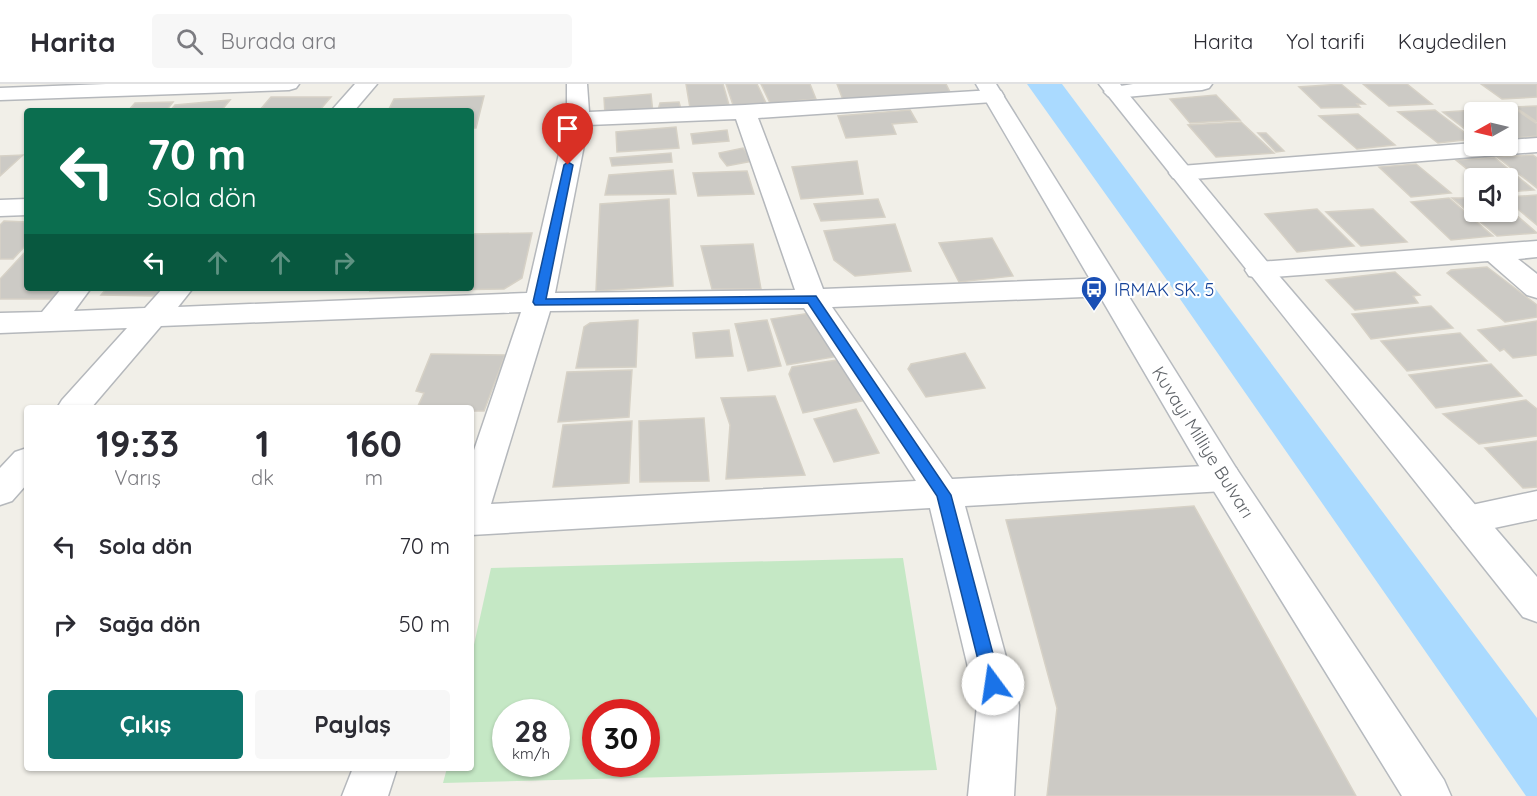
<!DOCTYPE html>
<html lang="tr">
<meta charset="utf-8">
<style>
body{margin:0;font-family:Quicksand,sans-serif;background:#f7f7f7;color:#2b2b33;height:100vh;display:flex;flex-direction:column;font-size:22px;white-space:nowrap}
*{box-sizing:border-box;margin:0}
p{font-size:20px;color:#7c7c81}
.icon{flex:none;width:33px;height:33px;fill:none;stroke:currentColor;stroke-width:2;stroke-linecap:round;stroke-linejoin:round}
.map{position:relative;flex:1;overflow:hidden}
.panel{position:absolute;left:24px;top:321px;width:450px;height:366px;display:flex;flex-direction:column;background:#fff;border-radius:6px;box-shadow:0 2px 4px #0004}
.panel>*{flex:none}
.hud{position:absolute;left:24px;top:24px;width:450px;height:183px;border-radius:6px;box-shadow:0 2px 4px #0004;background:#0b6e4f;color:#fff;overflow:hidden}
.needle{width:39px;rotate:262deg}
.fabs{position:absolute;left:1464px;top:18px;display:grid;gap:12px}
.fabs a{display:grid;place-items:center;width:54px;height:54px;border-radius:6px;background:#fff;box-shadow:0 2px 4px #0004;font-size:30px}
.speed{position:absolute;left:492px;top:615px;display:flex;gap:12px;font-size:30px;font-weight:700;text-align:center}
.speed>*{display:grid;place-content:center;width:78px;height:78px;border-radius:50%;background:#fff;box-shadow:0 2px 4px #0004;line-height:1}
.speed small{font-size:15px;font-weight:400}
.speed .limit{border:9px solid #d22;background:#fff;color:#111}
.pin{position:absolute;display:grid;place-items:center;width:51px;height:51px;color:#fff;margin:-62px -26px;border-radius:50% 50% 50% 0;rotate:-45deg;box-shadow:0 0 6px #0007}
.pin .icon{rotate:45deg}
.me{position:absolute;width:66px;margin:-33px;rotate:346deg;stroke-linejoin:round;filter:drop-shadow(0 0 4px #0008)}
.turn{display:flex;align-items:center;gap:21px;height:126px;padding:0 24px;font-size:27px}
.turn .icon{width:78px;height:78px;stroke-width:2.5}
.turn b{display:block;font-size:42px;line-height:51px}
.lanes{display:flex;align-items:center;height:57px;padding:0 24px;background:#0003;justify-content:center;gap:30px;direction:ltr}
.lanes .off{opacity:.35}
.eta{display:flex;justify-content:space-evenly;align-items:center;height:102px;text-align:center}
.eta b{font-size:36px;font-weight:700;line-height:42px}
.cta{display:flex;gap:12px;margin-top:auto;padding:12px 24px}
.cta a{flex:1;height:69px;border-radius:6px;background:#0f766e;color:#fff;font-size:24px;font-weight:700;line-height:69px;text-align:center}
.cta a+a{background:#f7f7f7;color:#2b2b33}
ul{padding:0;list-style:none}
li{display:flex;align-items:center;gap:18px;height:78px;padding:0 24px}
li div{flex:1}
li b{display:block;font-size:22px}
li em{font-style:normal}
header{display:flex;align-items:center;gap:36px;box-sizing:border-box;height:84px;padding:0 30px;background:#fff;border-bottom:2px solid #e1e1e2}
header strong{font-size:28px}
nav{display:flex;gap:33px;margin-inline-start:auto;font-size:21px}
.search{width:420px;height:54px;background:#f7f7f7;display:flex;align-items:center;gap:15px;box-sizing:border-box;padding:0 21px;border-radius:6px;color:#7c7c81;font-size:22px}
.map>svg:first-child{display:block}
.green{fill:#c5e8c5;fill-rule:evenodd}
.water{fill:#aadaff}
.building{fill:#cccac5;stroke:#d6d1c6;stroke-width:1.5}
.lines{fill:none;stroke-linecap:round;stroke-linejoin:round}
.minor-casing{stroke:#b5b8bc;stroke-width:3}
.secondary-casing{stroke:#b6babf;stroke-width:3}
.minor{fill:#fff;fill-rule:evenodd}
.secondary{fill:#fff;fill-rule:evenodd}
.route{fill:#1a73e8;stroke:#114b97;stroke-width:1.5}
.labels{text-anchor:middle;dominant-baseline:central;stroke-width:4.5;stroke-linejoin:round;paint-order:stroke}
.transit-label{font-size:18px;fill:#164399;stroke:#fff;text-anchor:start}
.street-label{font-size:18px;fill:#5f6368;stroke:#fff}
</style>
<header>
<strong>Harita</strong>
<div class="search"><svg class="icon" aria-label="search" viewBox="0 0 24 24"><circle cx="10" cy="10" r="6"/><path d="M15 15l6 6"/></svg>Burada ara</div>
<nav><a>Harita</a><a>Yol tarifi</a><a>Kaydedilen</a></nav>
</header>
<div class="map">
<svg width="1537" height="712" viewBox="0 0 1537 712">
<rect width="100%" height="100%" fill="#f1efe8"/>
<!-- green -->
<path class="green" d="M903 474 937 686 443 699 447 684H471V574L491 484ZM506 628H556V680H506ZM596 628H646V680H596Z"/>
<!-- water -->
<path class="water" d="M1027 0H1062L1537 634V712H1526L1164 192Z"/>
<!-- building -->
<path class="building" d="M686 0H723L729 21 690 24Z
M726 0H757L766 19 733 21Z
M761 0H810L816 15 770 19Z
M837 0H946L950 8 843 16Z
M1341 0 1365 20H1357L1360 23 1321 24 1299 3Z
M1363 0H1407L1432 20 1389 22Z
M1481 0H1537V13L1502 15Z
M651 10 653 29 605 31 604 14Z
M1216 11 1240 36 1190 39 1170 15Z
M484 12 476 44H471V27H388L394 15Z
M271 13H331L319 27H259Z
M230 16 221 27H170L175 21Z
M173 18 166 27H128L135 19Z
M679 18 681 25 658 26 660 19Z
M1511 22 1537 40V52L1514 54 1508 49V28H1482L1477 24Z
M1537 22V38L1515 23Z
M910 26 917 38 892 40 896 50 846 54 838 32Z
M1435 26 1473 55 1438 59 1398 28Z
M1475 26 1477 28H1474V52L1443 28Z
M1358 30 1395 61 1357 65 1319 32Z
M1241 38 1274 69 1216 73 1188 41Z
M676 43 679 64 617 68 616 48Z
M727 46 729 57 693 60 691 50Z
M1258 49H1266L1284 67 1276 68Z
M743 64 753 77 727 82 720 73 719 69Z
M671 69 672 78 612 82 610 74Z
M23 71 0 92V72Z
M1533 71 1537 74V104L1497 73Z
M1494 73 1534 106 1508 108V94H1478L1456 76Z
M857 77 863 110 801 115 792 83Z
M1416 80 1451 109 1411 113 1379 83Z
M673 86 676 110 605 111 609 91Z
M747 87 754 110 698 112 693 89Z
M1537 111V141L1508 117V113Z
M1449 114 1493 152 1451 156 1411 118Z
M1452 114H1474V128H1508V124L1537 149 1497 152Z
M669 115 673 202 596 207 600 120Z
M878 115 885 133 821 137 814 120Z
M1317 125 1354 162 1297 168 1265 130Z
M1373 125 1407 158 1361 162 1326 128Z
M4 137 27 138V160L13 175H0V141Z
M895 140 911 187 855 192 834 176 824 147Z
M532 149 522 194 504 205 370 207 371 204H471V150Z
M992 154 1013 192 959 198 939 159Z
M753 160 761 205H712L701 162Z
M27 166V204H61L52 215H0V195Z
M1487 183 1537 221V233L1505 238 1447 189 1451 186Z
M1395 188 1420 211 1413 212 1418 219 1355 226 1326 196Z
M107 204H163L157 212 101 211Z
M1431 222 1453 244 1371 255 1352 230Z
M817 228 839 272 787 281 771 235Z
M638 236 636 283 576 284 584 243 590 239Z
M767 236 781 282 748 287 735 240Z
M1537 237V271L1513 274 1504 265 1500 267 1478 246Z
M729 246 733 272 696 274 693 249Z
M1460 249 1487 277 1407 287 1381 257Z
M965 269 985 304 926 313 908 285 911 280Z
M431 270 505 271 484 327H471V324H417L424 309 416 307Z
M843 275 862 317 803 329 789 290 792 283Z
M1491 280 1522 312 1436 324 1409 291Z
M632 286 629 333 558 338 567 288Z
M775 312 805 391 726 395 730 341 721 314Z
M1526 316 1537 325V352L1479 360 1443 330Z
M856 325 879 369 834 378 814 335Z
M704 334 709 397 640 398 639 337Z
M632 337 629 399 553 403 563 341Z
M1537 357V403L1523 404 1485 364Z
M1194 422 1356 712H1047L1057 624 1006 436Z"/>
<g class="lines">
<!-- minor casing -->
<g class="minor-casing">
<path id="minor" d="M106 0H299L296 4 289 6 0 16V4Z
M355 0H377L354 27H331Z
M567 0H587L589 28 745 21 993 6 1001 7 1004 12 1001 17 993 18 758 34 823 205 1108 194 1118 197 1122 203 1118 209 1108 212 832 223 952 395 1224 381 1236 384 1241 394 1236 404 1224 407 965 422 1019 621 1014 712H968L977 621 930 424 471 451V375L521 228 161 242 91 324H57L62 316 127 244 0 249V229L42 228 62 204H91L74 227 145 224 163 204H193L178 223 527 209 567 35ZM736 35 795 206 555 209 588 41ZM804 224 916 397 491 420 550 227Z
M1133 0H1212L1209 4 1202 6 1115 14 1108 12 1104 8 1108 4Z
M1537 54V68L1181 96 1173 94 1169 89 1173 84 1181 82 1474 59V62H1508V56Z
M27 115V131L0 132V116Z
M1537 157V173L1518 175 1537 190V214L1527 211 1488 177 1259 194 1249 192 1245 186 1249 180 1259 178Z
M27 364V400L12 417 0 421V384L15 368Z
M1537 407V435L1466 450 1453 445 1448 435 1453 425Z
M353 684H397L388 712H342Z"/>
</g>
<!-- secondary casing -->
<g class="secondary-casing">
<path id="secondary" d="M976 0H996L1236 384 1444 696 1451 712H1402L1212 404Z
M1099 0H1120L1269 180 1537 493V538L1523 533Z"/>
</g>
<!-- minor -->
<use href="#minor" class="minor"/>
<!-- secondary -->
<use href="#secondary" class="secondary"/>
</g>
<!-- route -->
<path class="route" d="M568 78 573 81 546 215 816 212 951 411 1001 600 999 606 993 608 987 606 984 600 937 412 808 219 535 221 533 218 564 81Z"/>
<!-- icons -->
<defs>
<g id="bus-pin" transform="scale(1.35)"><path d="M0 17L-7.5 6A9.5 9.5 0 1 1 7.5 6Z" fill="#1a4fb4" stroke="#fff"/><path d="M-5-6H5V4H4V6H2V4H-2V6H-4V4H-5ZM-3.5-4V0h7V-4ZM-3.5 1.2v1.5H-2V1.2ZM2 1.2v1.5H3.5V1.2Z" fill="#fff"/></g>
</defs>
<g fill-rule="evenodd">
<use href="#bus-pin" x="1094" y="205"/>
</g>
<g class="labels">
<!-- transit labels -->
<g class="transit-label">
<text x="1114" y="205">IRMAK SK. 5</text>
</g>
<!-- street labels -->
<g class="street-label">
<text transform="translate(1203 358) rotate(58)">Kuvayi Milliye Bulvarı</text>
</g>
</g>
</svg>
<div class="fabs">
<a><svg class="needle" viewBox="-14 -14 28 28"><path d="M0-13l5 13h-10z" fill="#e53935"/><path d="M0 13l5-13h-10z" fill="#7c7c81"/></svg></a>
<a><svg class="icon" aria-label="sound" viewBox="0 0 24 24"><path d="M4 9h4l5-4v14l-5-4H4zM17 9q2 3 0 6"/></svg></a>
</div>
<div class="speed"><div>28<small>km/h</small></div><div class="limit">30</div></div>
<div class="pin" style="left:568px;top:81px;background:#d93025"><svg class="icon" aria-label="arrive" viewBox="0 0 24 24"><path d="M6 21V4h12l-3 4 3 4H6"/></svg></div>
<svg class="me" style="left:993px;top:600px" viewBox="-20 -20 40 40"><circle r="19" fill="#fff"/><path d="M0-13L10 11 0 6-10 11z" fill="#1a73e8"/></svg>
<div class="hud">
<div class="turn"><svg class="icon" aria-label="left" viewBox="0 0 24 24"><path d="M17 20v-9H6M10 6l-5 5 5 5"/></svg><div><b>70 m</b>Sola dön</div></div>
<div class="lanes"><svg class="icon" aria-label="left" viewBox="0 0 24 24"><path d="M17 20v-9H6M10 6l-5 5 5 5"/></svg><svg class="icon off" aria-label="ahead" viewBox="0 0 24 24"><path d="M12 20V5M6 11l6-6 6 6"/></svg><svg class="icon off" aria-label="ahead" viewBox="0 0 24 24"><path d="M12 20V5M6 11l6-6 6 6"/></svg><svg class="icon off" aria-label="right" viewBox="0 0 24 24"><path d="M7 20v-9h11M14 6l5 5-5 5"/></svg></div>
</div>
<section class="panel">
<div class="eta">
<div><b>19:33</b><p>Varış</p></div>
<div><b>1</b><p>dk</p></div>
<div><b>160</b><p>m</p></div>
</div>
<ul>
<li><svg class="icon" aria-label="left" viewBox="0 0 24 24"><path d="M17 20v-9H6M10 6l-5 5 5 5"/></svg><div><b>Sola dön</b></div><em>70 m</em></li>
<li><svg class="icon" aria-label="right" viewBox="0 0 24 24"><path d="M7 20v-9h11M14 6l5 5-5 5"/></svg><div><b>Sağa dön</b></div><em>50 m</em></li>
</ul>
<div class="cta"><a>Çıkış</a><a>Paylaş</a></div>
</section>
</div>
